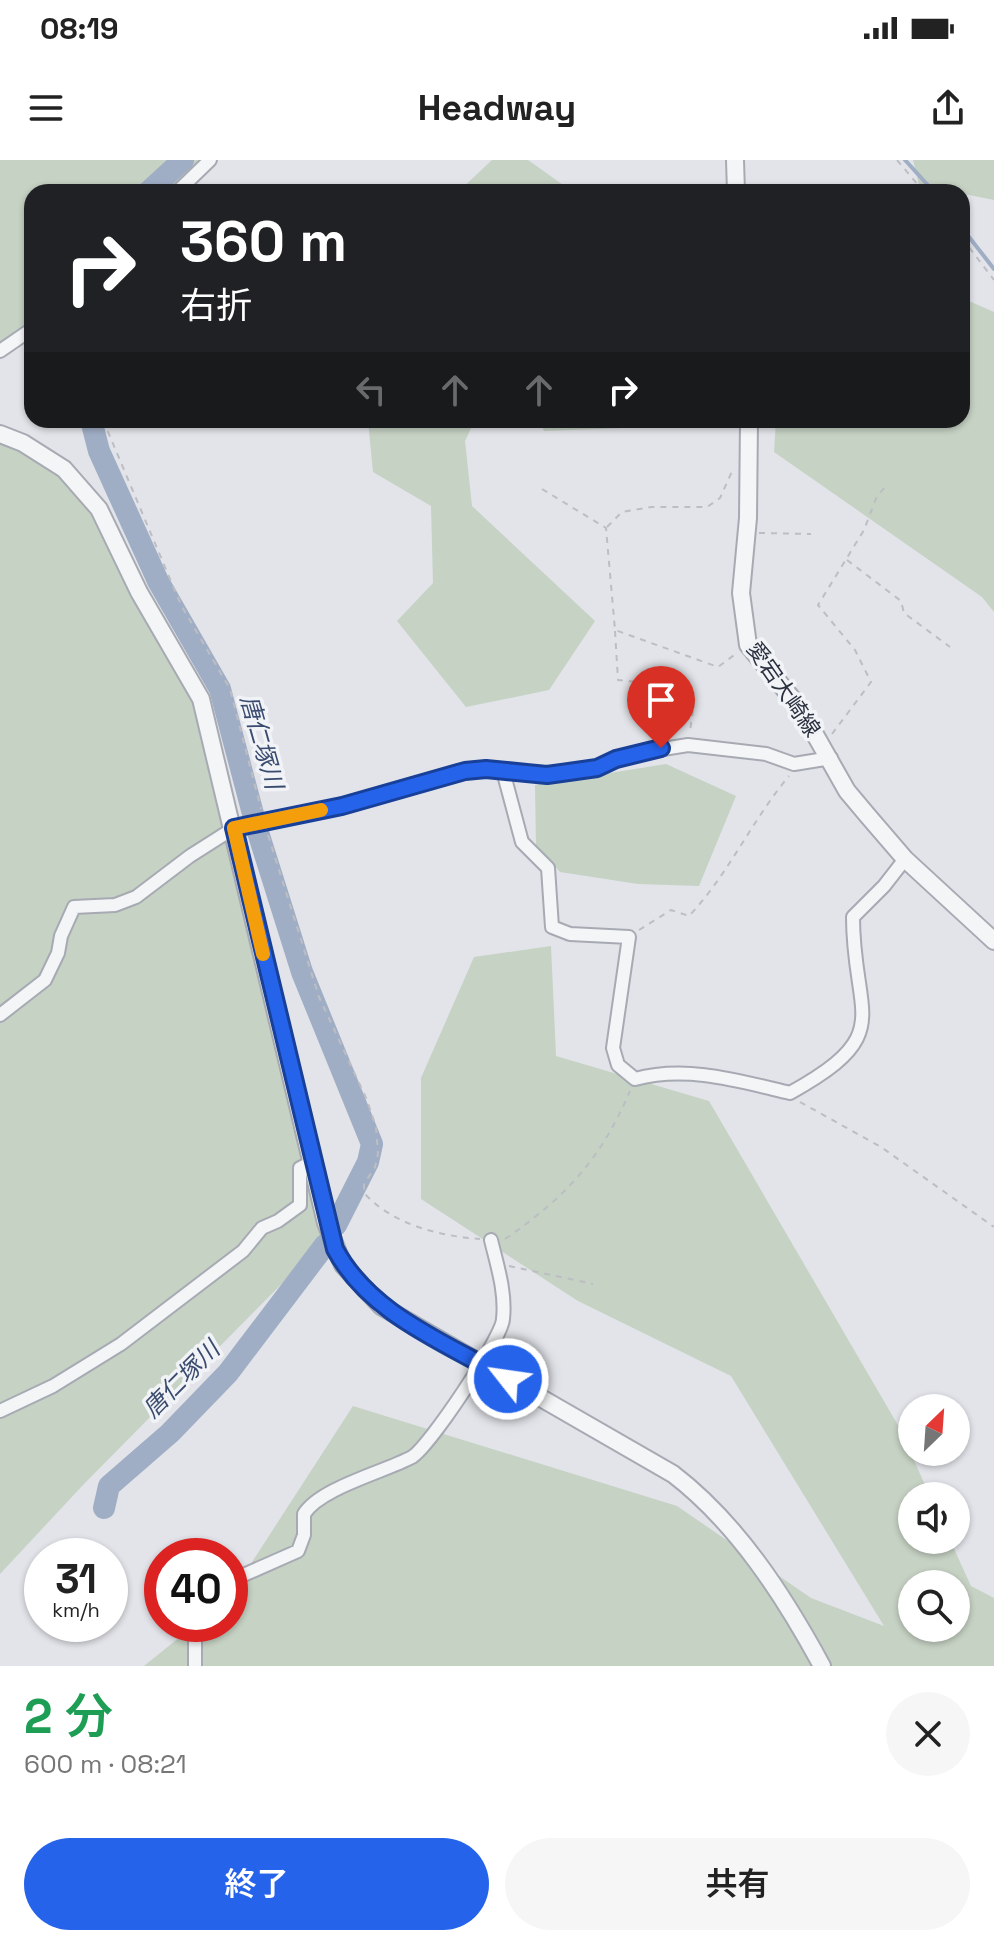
<!DOCTYPE html>
<html lang="ja">
<meta charset="utf-8">
<style>
body{margin:0;font-family:"Space Grotesk","Noto Sans JP",sans-serif;background:#f6f6f6;color:#222;height:100vh;display:flex;flex-direction:column;font-size:30px;white-space:nowrap}
*{box-sizing:border-box;margin:0}
p{font-size:26px;color:#767676}
.icon{flex:none;width:44px;height:44px;fill:none;stroke:currentColor;stroke-width:2;stroke-linecap:round;stroke-linejoin:round}
.map{position:relative;height:1506px;overflow:hidden}
.side{display:flex;flex-direction:column;background:#fff;flex:1}
.side>*{flex:none}
.banner{position:absolute;left:24px;top:24px;width:946px;height:244px;border-radius:24px;box-shadow:0 2px 6px #0004;background:#202124;color:#fff;overflow:hidden}
.needle{width:52px;rotate:25deg}
.buttons{position:absolute;left:898px;top:1234px;display:grid;gap:16px}
.buttons a{display:grid;place-items:center;width:72px;height:72px;border-radius:50%;background:#fff;box-shadow:0 2px 6px #0004;font-size:40px}
.speed{position:absolute;left:24px;top:1378px;display:flex;gap:16px;font-size:40px;font-weight:700;text-align:center}
.speed>*{display:grid;place-content:center;width:104px;height:104px;border-radius:50%;background:#fff;box-shadow:0 2px 6px #0004;line-height:1}
.speed small{font-size:20px;font-weight:400}
.speed .limit{border:12px solid #d22;background:#fff;color:#111}
.pin{position:absolute;display:grid;place-items:center;width:68px;height:68px;color:#fff;margin:-82px -34px;border-radius:50% 50% 50% 0;rotate:-45deg;box-shadow:0 0 8px #0007}
.pin .icon{rotate:45deg}
.me{position:absolute;width:88px;margin:-44px;rotate:300deg;stroke-linejoin:round;filter:drop-shadow(0 0 6px #0008)}
.turn{display:flex;align-items:center;gap:28px;height:168px;padding:0 24px;font-size:36px}
.turn .icon{width:104px;height:104px;stroke-width:2.5}
.turn b{display:block;font-size:56px;line-height:68px}
.lanes{display:flex;align-items:center;height:76px;padding:0 24px;background:#0003;justify-content:center;gap:40px;direction:ltr}
.lanes .off{opacity:.35}
.round{display:grid;place-items:center;flex:none;width:84px;height:84px;border-radius:42px;background:#f6f6f6}
.overview{display:flex;align-items:center;justify-content:space-between;height:136px;padding:0 24px}
h1{font-size:48px;font-weight:600;line-height:60px;color:#1e9e55}
.cta{display:flex;gap:16px;margin-top:auto;padding:16px 24px}
.cta a{flex:1;height:92px;border-radius:48px;background:#2563eb;color:#fff;font-size:32px;font-weight:600;line-height:92px;text-align:center}
.cta a+a{background:#f6f6f6;color:#222}
.status{display:flex;justify-content:space-between;align-items:center;height:56px;padding:0 40px;background:#fff;direction:ltr}
.status svg{height:22px;fill:currentColor}
header{display:flex;justify-content:space-between;align-items:center;height:104px;padding:0 24px;background:#fff;font-size:36px;font-weight:600}
.map>svg:first-child{display:block}
.green{fill:#c6d2c4;fill-rule:evenodd}
.lines{fill:none;stroke-linecap:round;stroke-linejoin:round}
.stream{stroke:#a0aec5;stroke-width:4}
.river{stroke:#a0aec5;stroke-width:22}
.minor-casing{stroke:#a7aab3;stroke-width:16}
.tertiary-casing{stroke:#a7aab3;stroke-width:20}
.path{stroke:#bcbec3;stroke-width:2;stroke-dasharray:6 6;stroke-linecap:butt}
.minor{stroke:#f4f5f7;stroke-width:12}
.tertiary{stroke:#f4f5f7;stroke-width:16}
.route-casing{stroke:#184099;stroke-width:20}
.route{stroke:#2563eb;stroke-width:14}
.slow{stroke:#f59e0b;stroke-width:14}
.labels{text-anchor:middle;dominant-baseline:central;stroke-width:7;stroke-linejoin:round;paint-order:stroke}
.street-label{font-size:22px;fill:#2b303f;stroke:#f1f3f6}
.water-label{font-size:24px;font-style:italic;fill:#394b6f;stroke:#f1f3f6}
</style>
<div class="status"><b>08:19</b><svg viewBox="0 0 49 12"><path d="M0 12V9h3v3zM5 12V6h3v6zM10 12V3h3v9zM15 12V0h3v12zM26 1h20v11H26zM47 4h2v5h-2z"/></svg></div>
<header><svg class="icon" aria-label="menu" viewBox="0 0 24 24"><path d="M4 6h16M4 12h16M4 18h16"/></svg>Headway<svg class="icon" aria-label="share" viewBox="0 0 24 24"><path d="M12 15V3M7 8l5-5 5 5M5 13v7h14v-7"/></svg></header>
<div class="map">
<svg width="994" height="1506" viewBox="0 0 994 1506">
<rect width="100%" height="100%" fill="#e2e4e9"/>
<!-- green -->
<path class="green" d="M0 0H203L173 32H32V163L0 184Z
M492 0H528L573 32H458Z
M913 0H994V40L919 25Z
M962 138 994 152V452L982 437 774 292 776 260H962Z
M368 260H475L465 281 472 346 595 461 549 530 466 547 397 461 433 423 431 346 373 312Z
M539 260H731V264L544 271Z
M0 282C36 289 65 321 89 346L188 531 201 566 323 1082 83 1325 0 1414Z
M666 604 736 636 699 726 638 724 560 712 536 685 535 625Z
M551 786 556 896 709 941 899 1267 930 1336H912V1380H950L971 1426 994 1438V1506H144L196 1464H230V1436L353 1246 677 1346 811 1438 884 1466 731 1216 578 1141 421 1039V918L474 797ZM912 1424H956V1468H912Z"/>
<g class="lines">
<!-- stream -->
<path class="stream" d="M905 0 934 32
M962 68 994 109"/>
<!-- river -->
<path class="river" d="M148 32 183 0
M91 260 99 291 158 421 220 529 257 669 302 812 372 984 368 1002 336 1065
M104 1348 109 1326 170 1273 228 1213 325 1085"/>
<!-- minor casing -->
<g class="minor-casing">
<path id="minor" d="M177 32 210 0
M0 191 32 169
M503 611 522 682 548 708 552 767 570 774 629 777 613 888 618 905 635 919C687 905 739 921 790 933 898 873 853 857 853 757L884 726 905 699
M0 855 45 820 58 793 61 776 74 747 115 745 136 737 190 696 234 668 342 646 465 611 486 609 537 615 562 614 597 608 638 593 688 585 766 594 794 604 831 598
M0 1251 53 1226 121 1184 243 1091 262 1068 278 1061 300 1045V1008L312 1002
M230 1421 298 1391 304 1375V1354C320 1328 384 1312 412 1297 429 1287 502 1178 503 1159 506 1132 497 1105 491 1080
M192 1464 195 1474V1506"/>
</g>
<!-- tertiary casing -->
<g class="tertiary-casing">
<path id="tertiary" d="M735 0 736 32
M749 260 748 358 741 433 748 485 800 548 847 631 868 656 905 699 994 781
M0 274 23 283 64 309 99 349 139 432 201 539 326 1063 343 1105 381 1146 673 1314C737 1363 784 1436 822 1506"/>
</g>
<!-- path -->
<path class="path" d="M897 0 924 32
M962 78 994 120
M103 260 181 445 230 529 261 649
M542 329 606 368 615 470 718 507 737 493
M607 367 622 352 651 347H707L720 338 733 309
M759 373 811 374
M847 400 901 441 904 453 950 487
M615 471 618 520 664 525 695 534 690 571
M832 574 871 522 855 490 818 445 864 370 877 336 887 325
M268 675 319 837 367 940 376 967 378 994 375 1007 364 1024V1033C393 1065 440 1076 480 1079
M639 770 671 750 689 756C728 715 752 660 789 616
M800 942 881 987 994 1067
M505 1079C566 1037 601 999 630 931
M509 1106 593 1124"/>
<!-- minor -->
<use href="#minor" class="minor"/>
<!-- tertiary -->
<use href="#tertiary" class="tertiary"/>
</g>
<g class="lines">
<!-- route casing -->
<g class="route-casing">
<path id="route" d="M508 1219C447 1183 370 1155 335 1089L234 668 342 646 465 611 486 609 547 615 597 608 616 599 661 588"/>
</g>
<!-- route -->
<use href="#route" class="route"/>
<!-- slow -->
<path class="slow" d="M263 794 234 668 321 650"/>
</g>
<g class="labels">
<!-- street labels -->
<g class="street-label">
<text transform="translate(784 529) rotate(55)">愛宕大崎線</text>
</g>
<!-- water labels -->
<g class="water-label">
<text transform="translate(262 582) rotate(74)">唐仁塚川</text>
<text transform="translate(181 1219) rotate(-45)">唐仁塚川</text>
</g>
</g>
</svg>
<div class="buttons">
<a><svg class="needle" viewBox="-14 -14 28 28"><path d="M0-13l5 13h-10z" fill="#e53935"/><path d="M0 13l5-13h-10z" fill="#767676"/></svg></a>
<a><svg class="icon" aria-label="sound" viewBox="0 0 24 24"><path d="M4 9h4l5-4v14l-5-4H4zM17 9q2 3 0 6"/></svg></a>
<a><svg class="icon" aria-label="search" viewBox="0 0 24 24"><circle cx="10" cy="10" r="6"/><path d="M15 15l6 6"/></svg></a>
</div>
<div class="speed"><div>31<small>km/h</small></div><div class="limit">40</div></div>
<div class="pin" style="left:661px;top:588px;background:#d93025"><svg class="icon" aria-label="arrive" viewBox="0 0 24 24"><path d="M6 21V4h12l-3 4 3 4H6"/></svg></div>
<svg class="me" style="left:508px;top:1219px" viewBox="-20 -20 40 40"><circle r="17" fill="#2563eb" stroke="#fff" stroke-width="3"/><path d="M0-11L8 9 0 5-8 9z" fill="#fff"/></svg>
<div class="banner">
<div class="turn"><svg class="icon" aria-label="right" viewBox="0 0 24 24"><path d="M7 20v-9h11M14 6l5 5-5 5"/></svg><div><b>360 m</b>右折</div></div>
<div class="lanes"><svg class="icon off" aria-label="left" viewBox="0 0 24 24"><path d="M17 20v-9H6M10 6l-5 5 5 5"/></svg><svg class="icon off" aria-label="ahead" viewBox="0 0 24 24"><path d="M12 20V5M6 11l6-6 6 6"/></svg><svg class="icon off" aria-label="ahead" viewBox="0 0 24 24"><path d="M12 20V5M6 11l6-6 6 6"/></svg><svg class="icon" aria-label="right" viewBox="0 0 24 24"><path d="M7 20v-9h11M14 6l5 5-5 5"/></svg></div>
</div>
</div>
<section class="side">
<div class="overview"><div><h1>2 分</h1><p>600 m · 08:21</p></div><a class="round"><svg class="icon" aria-label="close" viewBox="0 0 24 24"><path d="M6 6l12 12M18 6L6 18"/></svg></a></div>
<div class="cta"><a>終了</a><a>共有</a></div>
</section>
